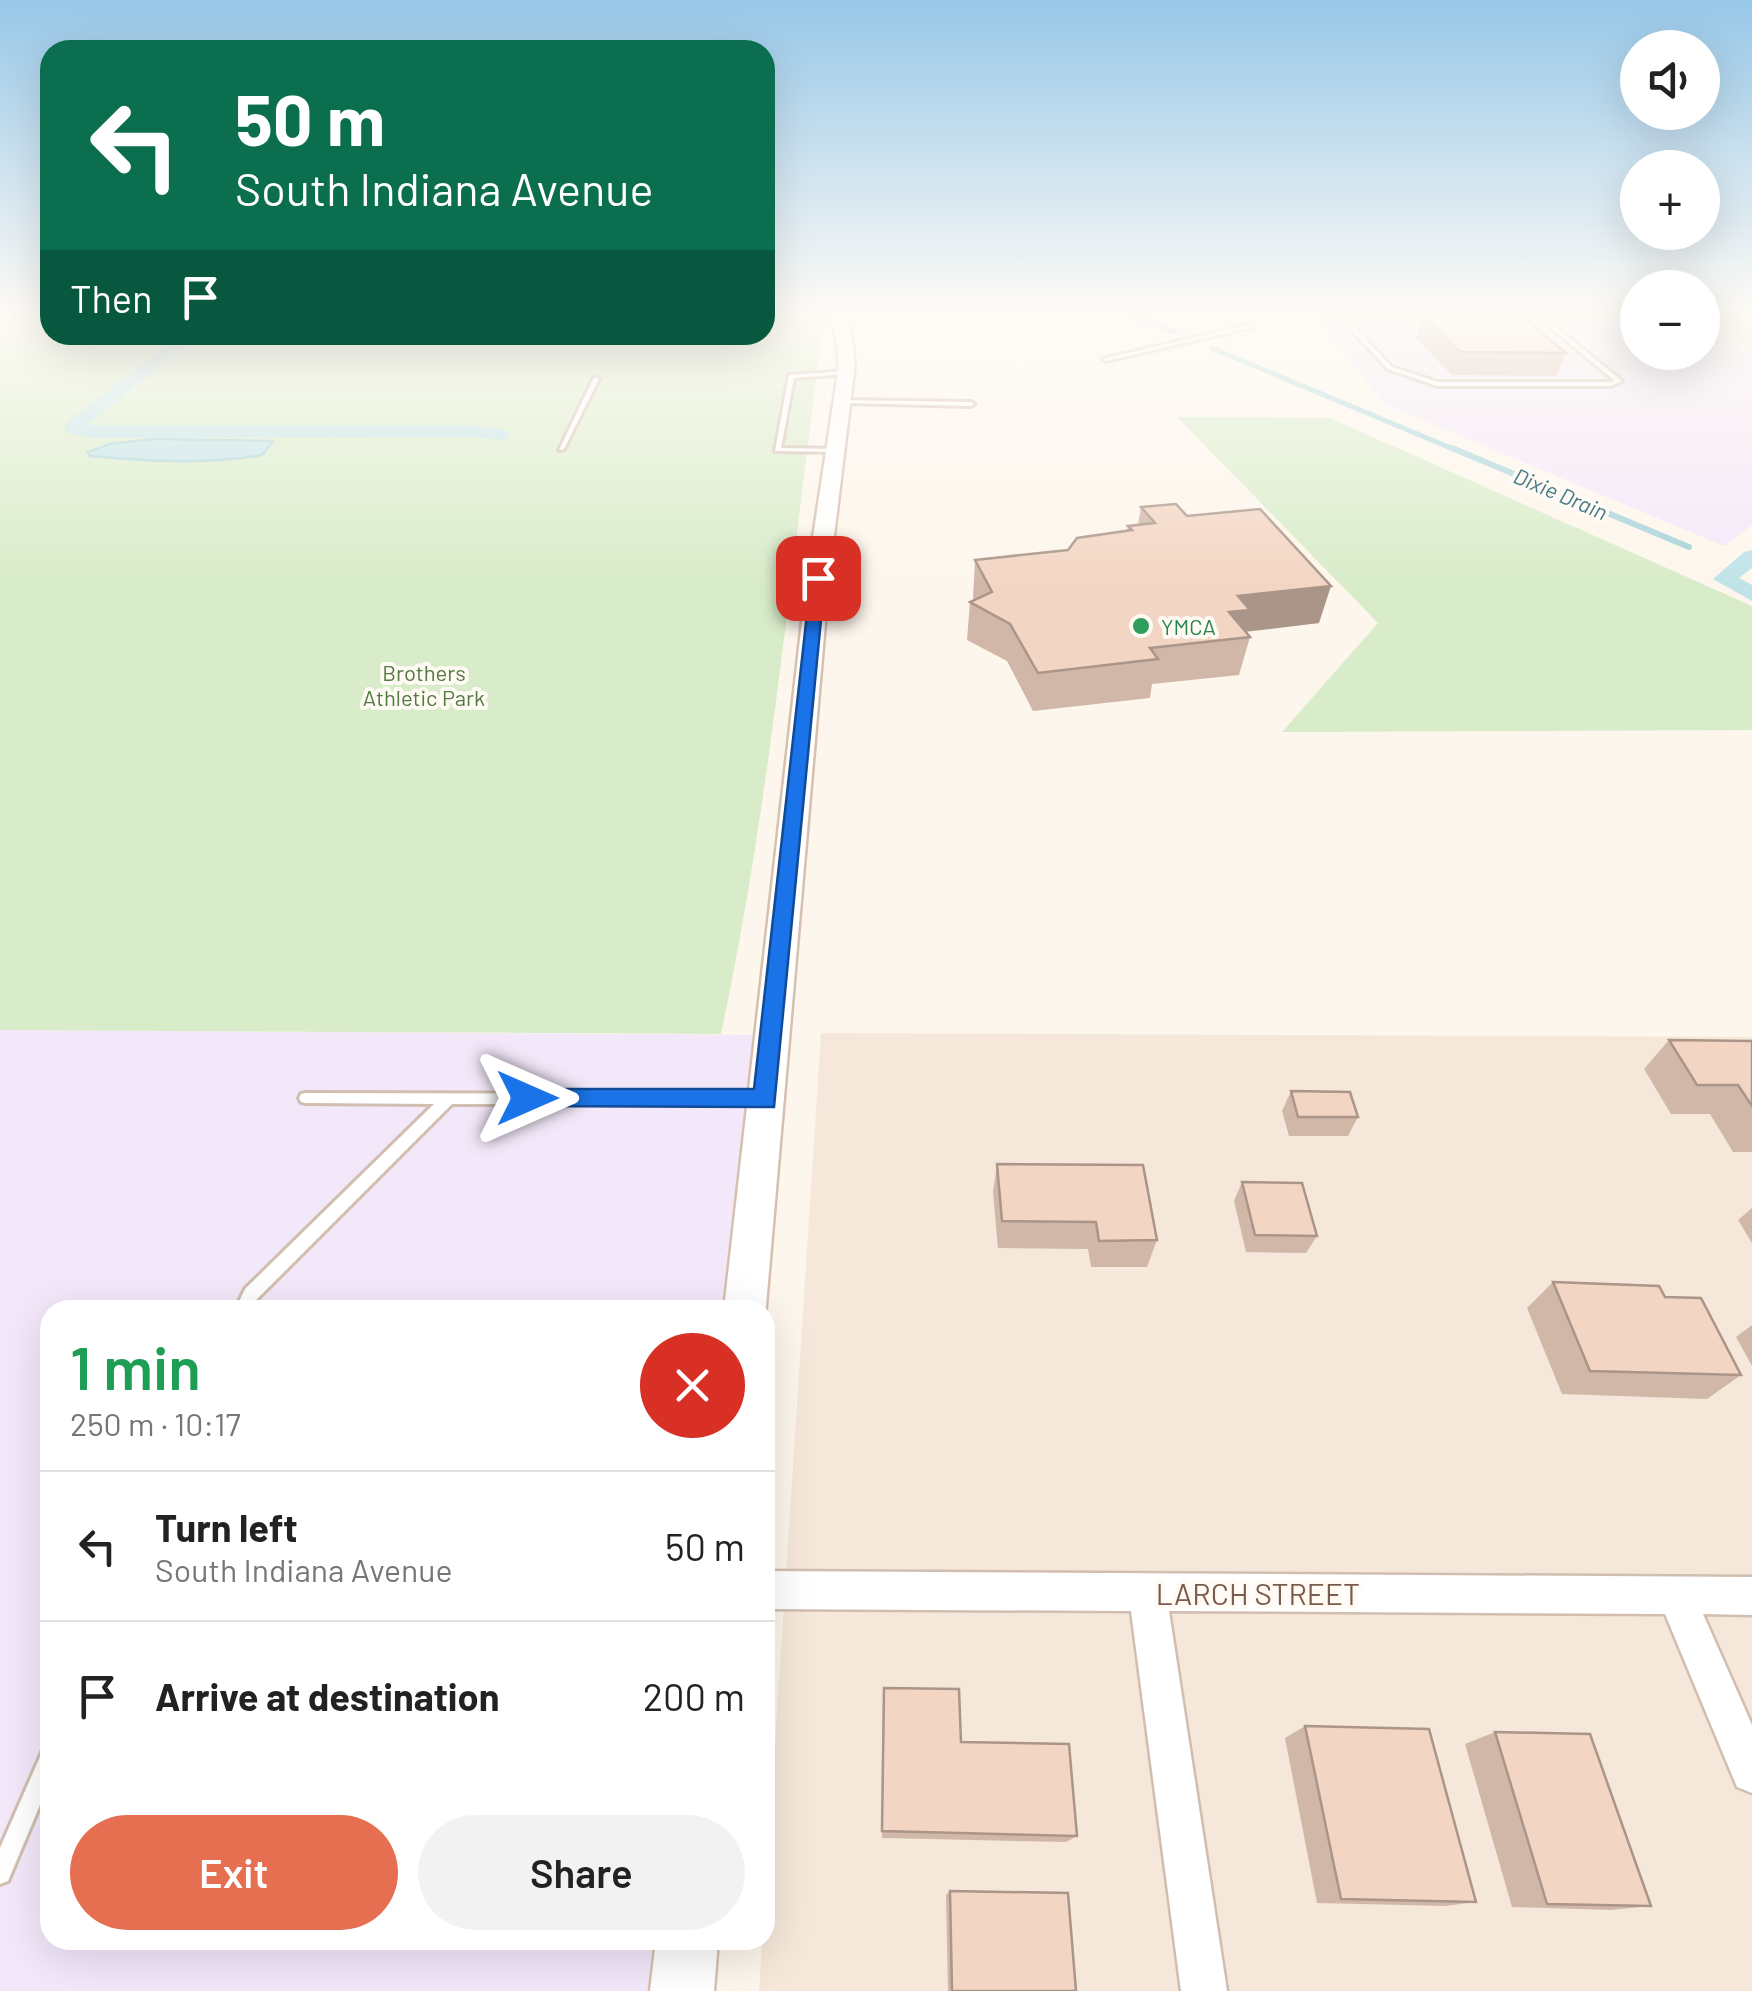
<!DOCTYPE html>
<meta charset="utf-8">
<style>
body{margin:0;font-family:Barlow,sans-serif;background:#f2f2f2;color:#222;height:100vh;display:flex;flex-direction:column;font-size:38px;white-space:nowrap}
*{box-sizing:border-box;margin:0}
p{font-size:32px;color:#767676}
.icon{flex:none;width:55px;height:55px;fill:none;stroke:currentColor;stroke-width:2;stroke-linecap:round;stroke-linejoin:round}
.map{position:relative;flex:1;overflow:hidden}
.sheet{position:absolute;left:40px;top:1300px;width:735px;height:650px;display:flex;flex-direction:column;background:#fff;border-radius:30px;box-shadow:0 10px 40px #0002}
.sheet>*{flex:none}
.hud{position:absolute;left:40px;top:40px;width:735px;height:305px;border-radius:30px;box-shadow:0 10px 40px #0002;background:#0b6e4f;color:#fff;overflow:hidden}
.buttons{position:absolute;left:1620px;top:30px;display:grid;gap:20px}
.buttons a{display:grid;place-items:center;width:100px;height:100px;border-radius:50%;background:#fff;box-shadow:0 10px 40px #0002;font-size:50px}
.pin{position:absolute;display:grid;place-items:center;width:85px;height:85px;color:#fff;margin:-42px;border-radius:20px;box-shadow:0 5px 15px #0006}
.me{position:absolute;width:110px;margin:-55px;rotate:90deg;stroke-linejoin:round;filter:drop-shadow(0 0 8px #0008)}
.turn{display:flex;align-items:center;gap:35px;height:210px;padding:0 30px;font-size:45px}
.turn .icon{width:130px;height:130px;stroke-width:2.5}
.turn b{display:block;font-size:70px;line-height:85px}
.then{display:flex;align-items:center;height:95px;padding:0 30px;background:#0003;gap:20px;font-size:38px}
.round{display:grid;place-items:center;flex:none;width:105px;height:105px;border-radius:52px;background:#f2f2f2}
.head{display:flex;align-items:center;justify-content:space-between;height:170px;padding:0 30px}
h1{font-size:60px;font-weight:600;line-height:75px;color:#1e9e55}
.action{display:flex;gap:20px;margin-top:auto;padding:20px 30px}
.action a{flex:1;height:115px;border-radius:60px;background:#e76f51;color:#fff;font-size:40px;font-weight:600;line-height:115px;text-align:center}
.action a+a{background:#f2f2f2;color:#222}
ul{padding:0;list-style:none}
li{display:flex;align-items:center;gap:30px;height:150px;padding:0 30px;border-top:2px solid #e0e0e0}
li div{flex:1}
li b{display:block;font-size:38px}
li em{font-style:normal}
.map>svg:first-child{display:block}
.residential{fill:#f5e8da}
.education{fill:#f3e8fa}
.green{fill:#d8ecc9}
.water{fill:#bfe3e8;stroke:#a5d3da;stroke-width:2.5}
.lines{fill:none;stroke-linecap:round;stroke-linejoin:round}
.stream-far1{stroke:#a5d3da;stroke-width:5}
.stream{stroke:#a5d3da;stroke-width:6}
.canal{fill:#bfe3e8;fill-rule:evenodd}
.service-casing{stroke:#d1beb0;stroke-width:6}
.minor-casing{stroke:#d1beb0;stroke-width:5}
.secondary-casing{stroke:#d6c0b0;stroke-width:5}
.service{fill:#fff;fill-rule:evenodd}
.minor{fill:#fff;fill-rule:evenodd}
.secondary{fill:#fff;fill-rule:evenodd}
.wall{fill:#d1b7a8}
.shaded-wall{fill:#aa9588}
.building{fill:#f3d5c3;stroke:#aa9588;stroke-width:2.5}
.route{fill:#1a73e8;stroke:#114b97;stroke-width:2.5}
.leisure-dot{fill:#2e9e5b;stroke:#fffaf3;stroke-width:4}
.labels{text-anchor:middle;dominant-baseline:central;stroke-width:8;stroke-linejoin:round;paint-order:stroke}
.far-water-label{font-size:22px;font-style:italic;fill:#437c86;stroke:#fffaf3}
.far-leisure-label{font-size:22px;fill:#27864d;stroke:#fffaf3;text-anchor:start}
.far-park-label{font-size:22px;fill:#537a41;stroke:#fffaf3}
.near-street-label{font-size:30px;fill:#7a5c4d;stroke:#fffaf3}
</style>
<div class="map">
<svg width="1752" height="1991" viewBox="0 0 1752 1991">
<rect width="100%" height="100%" fill="#fdf6ec"/>
<!-- residential -->
<path class="residential" d="M1702 309H1752V351L1703 318Z
M821 1033 1752 1037V1991H759Z"/>
<!-- education -->
<path class="education" d="M1312 309H1637L1638 352H1702L1703 325 1752 357V525L1724 546 1384 404Z
M0 1030 771 1035 746 1310H50V1940H687L682 1991H0Z"/>
<!-- green -->
<path class="green" d="M30 309H50V335H765V309H818L823 315 818 364C789 587 768 814 721 1034L0 1030V325Z
M1177 417 1330 418 1752 606V730L1282 732 1378 623Z"/>
<!-- water -->
<path class="water" d="M154 439 273 441 262 455C208 465 145 461 90 456L88 452 110 444Z"/>
<g class="lines">
<!-- stream-far1 -->
<path class="stream-far1" d="M1117 309 1175 332
M1212 348 1458 451"/>
<!-- stream -->
<path class="stream" d="M1452 448 1689 547"/>
<!-- canal -->
<path class="canal" d="M181 335H199L87 425H476L508 431 510 435 501 441 476 437 92 438 65 432V424Z
M1752 550V568L1739 578 1752 585V601L1713 579 1744 552Z"/>
<!-- service casing -->
<g class="service-casing">
<path id="service" d="M1353 323H1357L1358 331 1392 367 1438 382H1610L1615 381 1549 326 1551 323 1622 381 1611 386H1437L1388 369 1353 332Z
M1251 324 1253 327 1106 361 1103 359Z
M848 371 846 374 794 378 781 448 838 449 840 450V452L775 451 789 375Z
M596 377 599 379 564 449 559 450 593 379Z
M841 400 971 402 974 404 971 406 843 403Z
M306 1093 763 1094 768 1095 770 1099 768 1103 763 1104H452L257 1299 251 1310H235L245 1289 434 1104 306 1103 301 1102 299 1098 301 1094Z
M50 1747V1781L8 1881 0 1884V1848L43 1750Z"/>
</g>
<!-- minor casing -->
<g class="minor-casing">
<path id="minor" d="M765 1571 1752 1577V1615L1703 1614 1752 1725V1793L1737 1787 1665 1614 1169 1611 1227 1991H1181L1131 1611 765 1609Z"/>
</g>
<!-- secondary casing -->
<g class="secondary-casing">
<path id="secondary" d="M831 309H845C849 332 856 349 854 372L829 577 765 1317V1310H724L807 577 838 372C840 349 833 332 831 309Z
M656 1940H718L714 1991H650Z"/>
</g>
<!-- service -->
<use href="#service" class="service"/>
<!-- minor -->
<use href="#minor" class="minor"/>
<!-- secondary -->
<use href="#secondary" class="secondary"/>
</g>
<!-- wall -->
<path class="wall" d="M1424 315 1566 353 1556 376 1452 375 1416 338Z
M1141 507 1187 516 1319 623 1245 631 1250 637 1239 675 1152 684 1150 698 1033 711 1007 661 967 640 970 602 974 600 973 597 975 560 1068 550 1127 531 1128 526 1138 525Z
M1669 1040 1752 1041V1152H1733L1710 1114H1671L1644 1069Z
M1291 1091 1358 1117 1348 1136H1289L1282 1111Z
M997 1164 1157 1240 1147 1267H1091L1088 1249 998 1248 993 1192Z
M1242 1182 1317 1236 1306 1253 1246 1252 1234 1201Z
M1752 1208V1243L1738 1220Z
M1553 1282 1665 1297 1741 1375 1707 1399 1562 1394 1527 1308Z
M1752 1325V1366L1736 1337Z
M884 1688 961 1742 1077 1836 1066 1842 882 1838Z
M1305 1726 1476 1902 1445 1906 1317 1903 1285 1738Z
M1495 1732 1651 1906 1611 1910 1512 1907 1465 1744Z
M950 1891 1076 1991H948L946 1895Z"/>
<!-- shaded-wall -->
<path class="shaded-wall" d="M1331 586 1319 623 1244 632 1229 612 1238 596Z"/>
<!-- building -->
<path class="building" d="M1487 313 1522 316 1566 353 1460 352 1424 315Z
M1176 504 1187 516 1260 509 1331 586 1238 596 1250 610 1229 612 1250 637 1150 648 1158 659 1038 673 1010 624 970 602 992 592 975 560 1068 550 1077 538 1132 530 1128 526 1155 523 1141 507Z
M1669 1040 1752 1041V1106L1738 1085H1697Z
M1291 1091 1350 1092 1358 1117H1298Z
M997 1164 1143 1165 1157 1240 1099 1241 1096 1222 1002 1221Z
M1242 1182 1302 1183 1317 1236 1255 1235Z
M1553 1282 1659 1286 1665 1297 1701 1298 1741 1375 1590 1371Z
M884 1688 959 1689 961 1742 1069 1744 1077 1836 882 1831Z
M1305 1726 1429 1729 1476 1902 1341 1899Z
M1495 1732 1590 1734 1651 1906 1547 1904Z
M950 1891 1068 1893 1076 1991H952Z"/>
<!-- sky -->
<linearGradient id="sky" x2="0" y2="1"><stop stop-color="#97c7e8"/><stop offset="0.53" stop-color="#fefbf6"/><stop offset="1" stop-color="#fefbf6" stop-opacity="0"/></linearGradient>
<rect width="1752" height="587" fill="url(#sky)"/>
<!-- route -->
<path class="route" d="M818 573 825 578 774 1107 518 1106 514 1098 518 1091 527 1089H754L811 578Z"/>
<!-- markers -->
<circle class="leisure-dot" cx="1141" cy="626" r="10"/>
<g class="labels">
<!-- far-water labels -->
<g class="far-water-label">
<text transform="translate(1561 493) rotate(23)">Dixie Drain</text>
</g>
<!-- far-leisure labels -->
<g class="far-leisure-label">
<text x="1161" y="626">YMCA</text>
</g>
<!-- far-park labels -->
<g class="far-park-label">
<text x="424" y="672">Brothers<tspan x="424" dy="25">Athletic Park</tspan></text>
</g>
<!-- near-street labels -->
<g class="near-street-label">
<text x="1258" y="1593">LARCH STREET</text>
</g>
</g>
</svg>
<div class="buttons">
<a><svg class="icon" aria-label="sound" viewBox="0 0 24 24"><path d="M4 9h4l5-4v14l-5-4H4zM17 9q2 3 0 6"/></svg></a>
<a>+</a>
<a>−</a>
</div>
<div class="pin" style="left:818px;top:578px;background:#d93025"><svg class="icon" aria-label="arrive" viewBox="0 0 24 24"><path d="M6 21V4h12l-3 4 3 4H6"/></svg></div>
<svg class="me" style="left:527px;top:1098px" viewBox="-20 -20 40 40"><path d="M0-17L14 15 0 8-14 15z" fill="#1a73e8" stroke="#fff" stroke-width="4"/></svg>
<div class="hud">
<div class="turn"><svg class="icon" aria-label="left" viewBox="0 0 24 24"><path d="M17 20v-9H6M10 6l-5 5 5 5"/></svg><div><b>50 m</b>South Indiana Avenue</div></div>
<div class="then">Then<svg class="icon" aria-label="arrive" viewBox="0 0 24 24"><path d="M6 21V4h12l-3 4 3 4H6"/></svg></div>
</div>
<section class="sheet">
<div class="head"><div><h1>1 min</h1><p>250 m · 10:17</p></div><a class="round" style="background:#d93025;color:#fff"><svg class="icon" aria-label="close" viewBox="0 0 24 24"><path d="M6 6l12 12M18 6L6 18"/></svg></a></div>
<ul>
<li><svg class="icon" aria-label="left" viewBox="0 0 24 24"><path d="M17 20v-9H6M10 6l-5 5 5 5"/></svg><div><b>Turn left</b><p>South Indiana Avenue</p></div><em>50 m</em></li>
<li><svg class="icon" aria-label="arrive" viewBox="0 0 24 24"><path d="M6 21V4h12l-3 4 3 4H6"/></svg><div><b>Arrive at destination</b></div><em>200 m</em></li>
</ul>
<div class="action"><a>Exit</a><a>Share</a></div>
</section>
</div>
